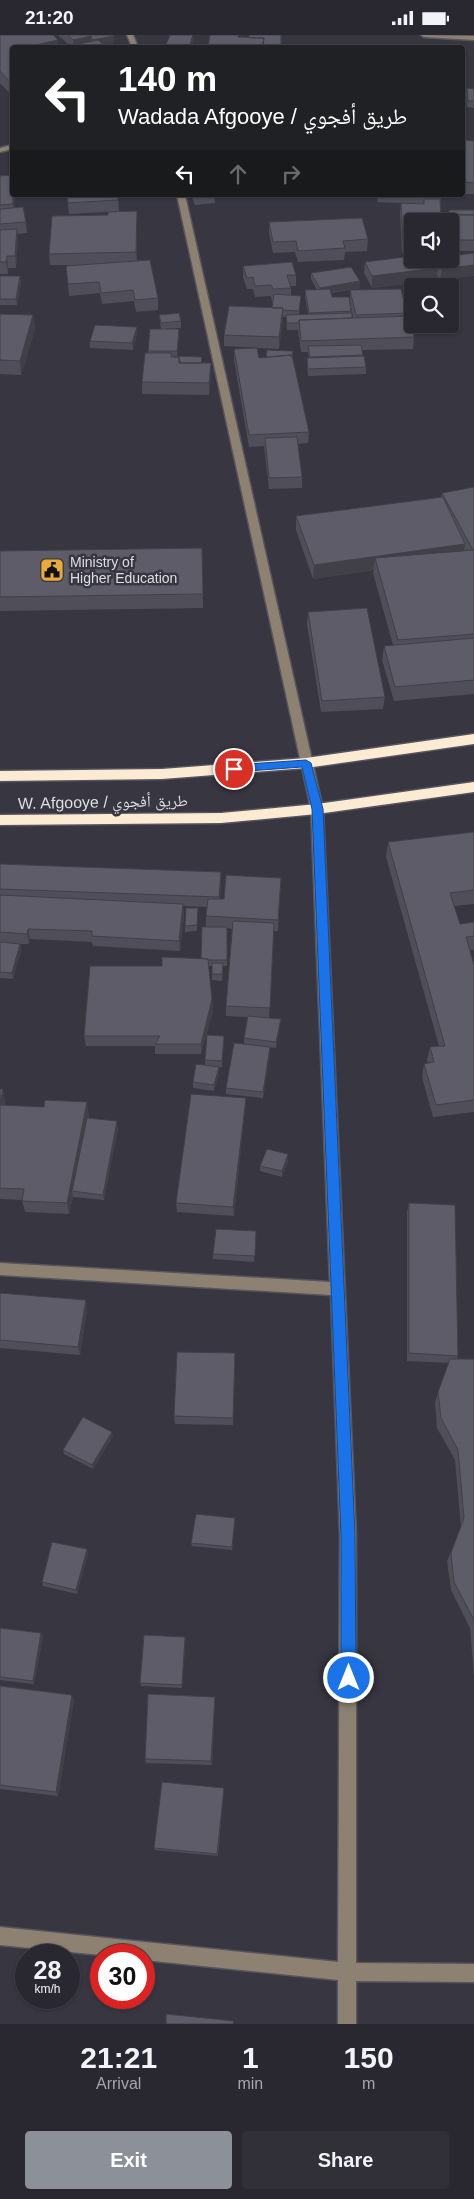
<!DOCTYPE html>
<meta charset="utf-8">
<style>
body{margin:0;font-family:Helvetica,"Noto Naskh Arabic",sans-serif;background:#313039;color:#f1f3f6;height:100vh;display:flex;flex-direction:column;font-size:19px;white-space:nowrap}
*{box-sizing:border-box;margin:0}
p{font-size:16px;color:#a5a6ab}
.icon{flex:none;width:28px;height:28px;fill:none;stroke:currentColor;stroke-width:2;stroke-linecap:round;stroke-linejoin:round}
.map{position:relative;height:1989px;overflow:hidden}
.sheet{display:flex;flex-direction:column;background:#292831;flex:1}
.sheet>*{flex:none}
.hud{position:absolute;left:10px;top:10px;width:455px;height:152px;border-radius:5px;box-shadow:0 1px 4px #0004,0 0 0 1px #45444d;background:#202124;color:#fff;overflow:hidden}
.controls{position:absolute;left:404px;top:178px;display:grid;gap:10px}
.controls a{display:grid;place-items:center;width:55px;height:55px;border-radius:5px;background:#292831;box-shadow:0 1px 4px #0004,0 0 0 1px #45444d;font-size:25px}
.speed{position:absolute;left:15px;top:1909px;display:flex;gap:10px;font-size:25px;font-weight:700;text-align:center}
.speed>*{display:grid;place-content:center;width:65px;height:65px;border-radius:50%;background:#292831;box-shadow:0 1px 4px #0004,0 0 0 1px #45444d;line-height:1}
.speed small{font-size:12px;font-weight:400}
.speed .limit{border:8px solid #d22;background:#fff;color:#111}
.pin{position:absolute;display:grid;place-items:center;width:42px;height:42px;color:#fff;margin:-21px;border:2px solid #fff;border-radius:50%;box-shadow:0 1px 5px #0007}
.me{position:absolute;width:55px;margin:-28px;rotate:0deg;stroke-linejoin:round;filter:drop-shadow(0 0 4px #0008)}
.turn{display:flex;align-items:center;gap:18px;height:105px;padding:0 25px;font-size:22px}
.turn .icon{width:65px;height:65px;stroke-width:2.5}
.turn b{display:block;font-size:35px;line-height:42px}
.lanes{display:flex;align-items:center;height:48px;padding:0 25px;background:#0003;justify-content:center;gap:25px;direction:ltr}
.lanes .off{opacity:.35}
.eta{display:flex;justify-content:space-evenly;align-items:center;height:85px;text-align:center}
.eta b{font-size:30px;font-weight:700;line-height:35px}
.action{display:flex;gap:10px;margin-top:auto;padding:10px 25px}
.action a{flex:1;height:58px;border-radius:5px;background:#8c9099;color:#fff;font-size:20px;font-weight:700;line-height:58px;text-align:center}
.action a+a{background:#313039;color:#f1f3f6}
.status{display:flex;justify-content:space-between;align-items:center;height:35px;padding:0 25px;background:#292831;direction:ltr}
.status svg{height:14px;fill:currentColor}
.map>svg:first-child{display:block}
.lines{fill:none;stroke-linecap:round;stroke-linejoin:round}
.minor-casing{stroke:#55545f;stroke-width:3}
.highway-casing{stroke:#55545f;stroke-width:3}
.minor{fill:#8d8271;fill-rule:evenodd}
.highway{fill:#fbebd3;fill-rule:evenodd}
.wall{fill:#504f59}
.shaded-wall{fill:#414049}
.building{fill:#5d5c68;stroke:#414049}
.route{fill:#1a73e8;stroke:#114b97}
.labels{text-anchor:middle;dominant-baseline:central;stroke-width:5;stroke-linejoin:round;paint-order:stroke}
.far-poi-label{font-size:14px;fill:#dedee5;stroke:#373641;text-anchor:start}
.street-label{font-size:16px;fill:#dedee5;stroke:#373641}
</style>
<div class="status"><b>21:20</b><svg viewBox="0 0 49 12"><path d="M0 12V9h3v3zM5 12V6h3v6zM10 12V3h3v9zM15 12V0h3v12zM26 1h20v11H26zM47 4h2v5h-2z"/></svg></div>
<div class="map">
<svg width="474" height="1989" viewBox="0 0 474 1989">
<rect width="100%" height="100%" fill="#373641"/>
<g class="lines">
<!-- minor casing -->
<g class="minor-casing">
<path id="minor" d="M127 0H133L138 12H132Z
M421 0 474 1V5L424 2Z
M12 110V114L0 117V113Z
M177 160H185L323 774 356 1500V1928L474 1929V1947L356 1946V1989H338V1945L144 1925V1920H101L0 1910V1892L338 1927 340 1500 331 1260 0 1240V1228L330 1247 311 774Z"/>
</g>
<!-- highway casing -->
<g class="highway-casing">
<path id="highway" d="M474 699V709L306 733 162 744 0 746V736L162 734 306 723Z
M474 747V757L317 779 221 788 0 790V780L221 778 317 769Z"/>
</g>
<!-- minor -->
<use href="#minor" class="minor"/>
<!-- highway -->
<use href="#highway" class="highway"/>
</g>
<!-- wall -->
<path class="wall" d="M0 0 58 5V12H12V61L0 48Z
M58 0H113L114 1V8L103 10 106 12H65L64 11 69 10Z
M467 53 474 54V73L467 72 466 60Z
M462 105 474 106V159H462Z
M0 141 12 160H15L14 173 26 187 27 198 17 199 18 206 16 233H8V239H0Z
M67 160 118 165 119 176H137V226L158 263V275L136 277 134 266 102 269 100 258 69 261 66 231 86 230H50L49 219 108 180V177L69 179Z
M191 160H214L215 168 195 170Z
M378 160H441L440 170 412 186V219L402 218 400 179 401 168 377 167Z
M449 175H474V216H450V186H446L447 179 448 180Z
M269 187 368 204 367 216 345 217 344 225 298 227 295 217 273 218 269 198Z
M435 224H450L440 245 437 240 436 245 372 253 364 238 365 227 434 228Z
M243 231 296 240V251H291V260L301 261 299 280 308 279 305 262V255H317L311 244V238L360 246V253L331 258 332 262 351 276 352 283H353L350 267V255L407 278V281L414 302 413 314 362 315 363 321 366 332V339L308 341 307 330V323H309L308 317H301L298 295H287L286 282H283L279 314 224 311V300L272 273 273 266H272L271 261 255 262 253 254H247L243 242Z
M0 241H20L21 248 17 270H0Z
M0 279 33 280 35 294 21 340 0 339Z
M159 280 181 286V293L165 294 179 301 177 321 202 328H211V340L209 360 142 359V347L148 316 161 294Z
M137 299 133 315 90 313V306Z
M234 314 259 323 293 325 309 397 308 408 298 409 302 442V453L269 454 264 411 249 412 234 325Z
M474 452V659L394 666 382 625 384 611 393 610 373 538 374 535 313 544 296 495V481L441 462 442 458Z
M202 513 203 573 0 576V516Z
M308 577 385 662 383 674 321 677 307 589Z
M474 797V869L454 871 460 889 474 887V915H470L474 930V1077L433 1082 422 1042 424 1029 428 1028 427 1025 430 1012 439 1011 386 822 388 807Z
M0 829 221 848 220 864H224L281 843 278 896H274L269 983 280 990 276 1013 244 1009V1003L247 982 226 981V971L232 894 227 893V931H223L222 946 212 945V931H208L212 964 213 975 201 1019H155V1011H86L84 1001 162 931 201 923 206 892V881L207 872 183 871 184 880 180 916 93 911 92 907 30 904 29 909H18H20L21 915 13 944 0 943Z
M198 873 197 896 185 897V891Z
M224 1001 222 1032H214L219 1038 214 1056 193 1053V1047L205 1030V1025Z
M270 1018 263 1063 226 1059V1053Z
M0 1054H3L5 1066V1070L89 1079 88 1083 118 1092 104 1165 73 1162 69 1179 25 1177 22 1165 0 1164Z
M245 1073 234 1181 177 1177 176 1168Z
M288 1125 282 1142 260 1136V1131Z
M409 1168 458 1321 457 1324H474V1641L470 1593 451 1555 447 1526 461 1492 455 1425 437 1393 435 1368 438 1357 449 1328 407 1326V1177Z
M256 1196 254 1227 213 1224V1219Z
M0 1258 87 1274 80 1320 0 1313Z
M235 1326 233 1390 175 1389 174 1381Z
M113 1401 93 1434 64 1419 63 1415Z
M235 1487 232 1515 192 1511 191 1508Z
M88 1518 77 1559 43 1551 42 1547Z
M0 1593 43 1601 34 1649 0 1645Z
M185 1602 182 1653 141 1651 140 1648Z
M0 1651 72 1660 74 1665 58 1761 0 1754Z
M215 1666 212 1730 146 1728 145 1724Z
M224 1753 218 1821 155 1815 154 1813Z"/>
<!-- shaded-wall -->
<path class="shaded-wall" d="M193 0 194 4 191 12H189Z
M91 1 92 12H74L73 5Z
M114 1V8L92 12V5Z
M58 5V12H36V10Z
M13 160H15L14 180 13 169Z
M137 176V229L136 217Z
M17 194 18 206 16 233 15 221Z
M7 221 8 233V239L6 227Z
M474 230V241L440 245 442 234Z
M438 233 436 245 372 253V241Z
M20 241 21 248 17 270 16 264Z
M360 246V253L319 259 320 253Z
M283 273V285L279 314V302Z
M33 280 35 294 21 340 20 326Z
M137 292V299L133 315 132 308Z
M179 294V301L177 322V316Z
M211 328V340L209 360V348Z
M465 509 463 523H375L373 535 313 544 314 530Z
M221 837V848L219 872V862Z
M183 869 184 880 180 916 179 906Z
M28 894 30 904 29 909 27 899Z
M20 909 21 915 13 944 12 938Z
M212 964 213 975 201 1019V1009Z
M281 984 280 990 276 1013V1007Z
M270 1012V1018L263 1063V1057Z
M219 1032V1038L214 1056V1050Z
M3 1054 5 1066 2 1082 0 1071V1068Z
M246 1063 245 1073 234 1181 233 1172Z
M87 1067 89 1079 74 1156H72L73 1162 69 1179 67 1168Z
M117 1086 118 1092 104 1165 103 1160Z
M288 1119V1125L282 1142V1136Z
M86 1265 87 1274 80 1320 78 1312Z
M112 1397 113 1401 93 1434 92 1430Z
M87 1514 88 1518 77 1559 76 1555Z
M41 1598 43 1601 34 1649 33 1646Z
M185 1602 186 1605 182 1653V1650Z
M72 1660 74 1665 58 1761 56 1757Z
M215 1662V1666L212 1730 211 1726Z"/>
<!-- building -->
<path class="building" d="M0 0H53L58 5 36 10 38 12H12V49L0 36Z
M68 0H90L91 1 73 5Z
M90 0H113L114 1 92 5 91 1Z
M170 0H193L189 12H165Z
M210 0H238V2L264 3 262 12H208Z
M249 0H281V12H263L264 3H249Z
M98 5 106 12H66L64 11 74 10Z
M422 10 427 12H418Z
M467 53 474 54V66H468Z
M462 105 474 106V148L462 147Z
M12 140 13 169 0 170V141Z
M67 160H117L118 165 68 168Z
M193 160H214V161L194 163Z
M424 164H440L441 186H412V207H403L401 168 424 169Z
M23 172 26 187 0 189V174Z
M449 175H474V180H449Z
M137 176 136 217 49 219 52 181 108 180V177Z
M447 179 474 180V205H450V186H448Z
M362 183 368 204 343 206 345 213 298 216 296 206 273 207 269 187Z
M17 194 15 221H7L6 227H0V195Z
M474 218V230L442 234 435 224H450V221Z
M412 221V224H432L438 233 372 241 365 227Z
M150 225 158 263 135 265 133 255 101 258 99 247 68 249 66 231Z
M292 227 296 240H287L291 253 273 254 271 250 255 251 253 242 247 243 243 231Z
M351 232 360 246 320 253 311 238Z
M0 241H20L16 264H0Z
M330 254 332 262H349L351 276 309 278 305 255Z
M401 254 407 278 356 280 350 255Z
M274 259 301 261 299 276 283 275V273H272Z
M229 271 283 273 279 302 224 300Z
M179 278 181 286 161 288 159 280Z
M352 278V283L299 285V288H287L286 280Z
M0 279 33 280 20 326 0 325Z
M410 281 414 302 301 306 299 285Z
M95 290 137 292 132 308 90 306Z
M150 294H179L177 316H148Z
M361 310 363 320 310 322 308 311Z
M257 313 259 323 292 320 309 397 249 400 234 314Z
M267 315 293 316 292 323V320L266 322Z
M145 318H172L171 322H179V328H211L209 348 142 347Z
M174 321 202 322 201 328H181V327H180L179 322H174Z
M364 321 366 332 308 334 307 323Z
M297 402 302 442 269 443 265 403Z
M474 452V515H473L442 458Z
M443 462 465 509 314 530 296 481Z
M202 513 203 559 0 562V516Z
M474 515V599L398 605 375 523Z
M367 573 385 662 322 666 308 577Z
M474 603V645L395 652 384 611Z
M474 797V855L450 858 460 889 474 887V901L466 902 474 930V1065L436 1070 424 1029 434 1027 430 1012 445 1011 388 807Z
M0 829 221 837 219 862 0 854Z
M226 840 281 843 278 885 206 881 208 864H224Z
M0 860 183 869 179 906 92 901V896L28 894 27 899 0 897Z
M186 873H198L197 890 185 891Z
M233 886 274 888 270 973 226 971Z
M202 892H227V925H208V924L201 923Z
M0 907 20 909 12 938 0 937Z
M162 922 208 924 212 964 201 1009H155L160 1001H84L90 931H162Z
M212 928H223L222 939H212Z
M248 981 281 984 276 1007 244 1003Z
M207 1000 224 1001 222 1026 205 1025Z
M234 1008 270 1012 263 1057 226 1053Z
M196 1029 219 1032 214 1050 193 1047Z
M0 1054H3L0 1068Z
M191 1059 246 1063 233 1172 176 1168Z
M45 1065 87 1067 67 1168 22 1166 24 1154 0 1153V1070L44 1072Z
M87 1083 117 1086 103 1160 72 1156Z
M267 1114 288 1119 282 1136 260 1131Z
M409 1168 455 1170 458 1321 409 1318Z
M216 1194 256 1196 255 1221 213 1219Z
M0 1258 86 1265 78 1312 0 1305Z
M177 1317 235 1318 233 1383 174 1381Z
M450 1324H474V1587V1585L454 1547 451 1518 464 1483 458 1415 441 1383 438 1357Z
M83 1382 112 1397 92 1430 63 1415Z
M196 1479 235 1483 232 1512 191 1508Z
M52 1507 87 1514 76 1555 42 1547Z
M0 1593 41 1598 33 1646 0 1642Z
M144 1600 185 1602 182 1650 140 1648Z
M0 1651 72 1660 56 1757 0 1750Z
M148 1659 215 1662 211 1726 145 1724Z
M162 1747 224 1753 217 1819 154 1813Z
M166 1979 234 1986 233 1989H166Z"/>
<!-- route -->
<path class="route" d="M306 725 311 728 323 774 355 1500 356 1643 354 1648 349 1650 344 1648 341 1643V1500L312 774 302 732 234 737 229 734 234 730Z"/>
<!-- icons -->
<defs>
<g id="civic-square" transform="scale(1.25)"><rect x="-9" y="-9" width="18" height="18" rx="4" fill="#eaaa39" stroke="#373641"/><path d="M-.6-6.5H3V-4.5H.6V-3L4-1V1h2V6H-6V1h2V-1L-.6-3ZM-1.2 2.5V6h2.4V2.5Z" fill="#111"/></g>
</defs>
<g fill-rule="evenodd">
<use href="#civic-square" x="52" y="535"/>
</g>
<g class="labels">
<!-- far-poi labels -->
<g class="far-poi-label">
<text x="70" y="527">Ministry of<tspan x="70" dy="16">Higher Education</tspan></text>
</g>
<!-- street labels -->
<g class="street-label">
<text transform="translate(103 767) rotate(-1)">W. Afgooye / طريق أفجوي</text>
</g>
</g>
</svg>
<div class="controls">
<a><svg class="icon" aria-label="sound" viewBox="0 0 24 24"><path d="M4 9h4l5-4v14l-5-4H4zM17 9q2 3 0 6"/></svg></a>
<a><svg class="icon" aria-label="search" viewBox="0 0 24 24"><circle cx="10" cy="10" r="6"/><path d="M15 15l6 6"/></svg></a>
</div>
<div class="speed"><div>28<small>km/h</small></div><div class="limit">30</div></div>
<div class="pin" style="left:234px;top:734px;background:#d93025"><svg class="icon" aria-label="arrive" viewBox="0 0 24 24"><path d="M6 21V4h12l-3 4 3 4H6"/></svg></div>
<svg class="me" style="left:349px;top:1643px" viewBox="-20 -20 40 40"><circle r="17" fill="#1a73e8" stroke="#fff" stroke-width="3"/><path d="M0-11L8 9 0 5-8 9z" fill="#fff"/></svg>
<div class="hud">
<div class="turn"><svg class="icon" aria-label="left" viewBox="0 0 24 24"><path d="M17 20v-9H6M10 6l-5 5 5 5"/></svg><div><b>140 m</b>Wadada Afgooye / طريق أفجوي</div></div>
<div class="lanes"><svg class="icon" aria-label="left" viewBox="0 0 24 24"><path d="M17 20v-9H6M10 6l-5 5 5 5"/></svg><svg class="icon off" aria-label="ahead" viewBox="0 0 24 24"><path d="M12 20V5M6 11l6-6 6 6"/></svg><svg class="icon off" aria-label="right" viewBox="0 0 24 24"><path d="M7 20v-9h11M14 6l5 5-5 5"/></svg></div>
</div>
</div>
<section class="sheet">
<div class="eta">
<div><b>21:21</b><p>Arrival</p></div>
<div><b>1</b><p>min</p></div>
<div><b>150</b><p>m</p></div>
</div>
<div class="action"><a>Exit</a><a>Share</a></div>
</section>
